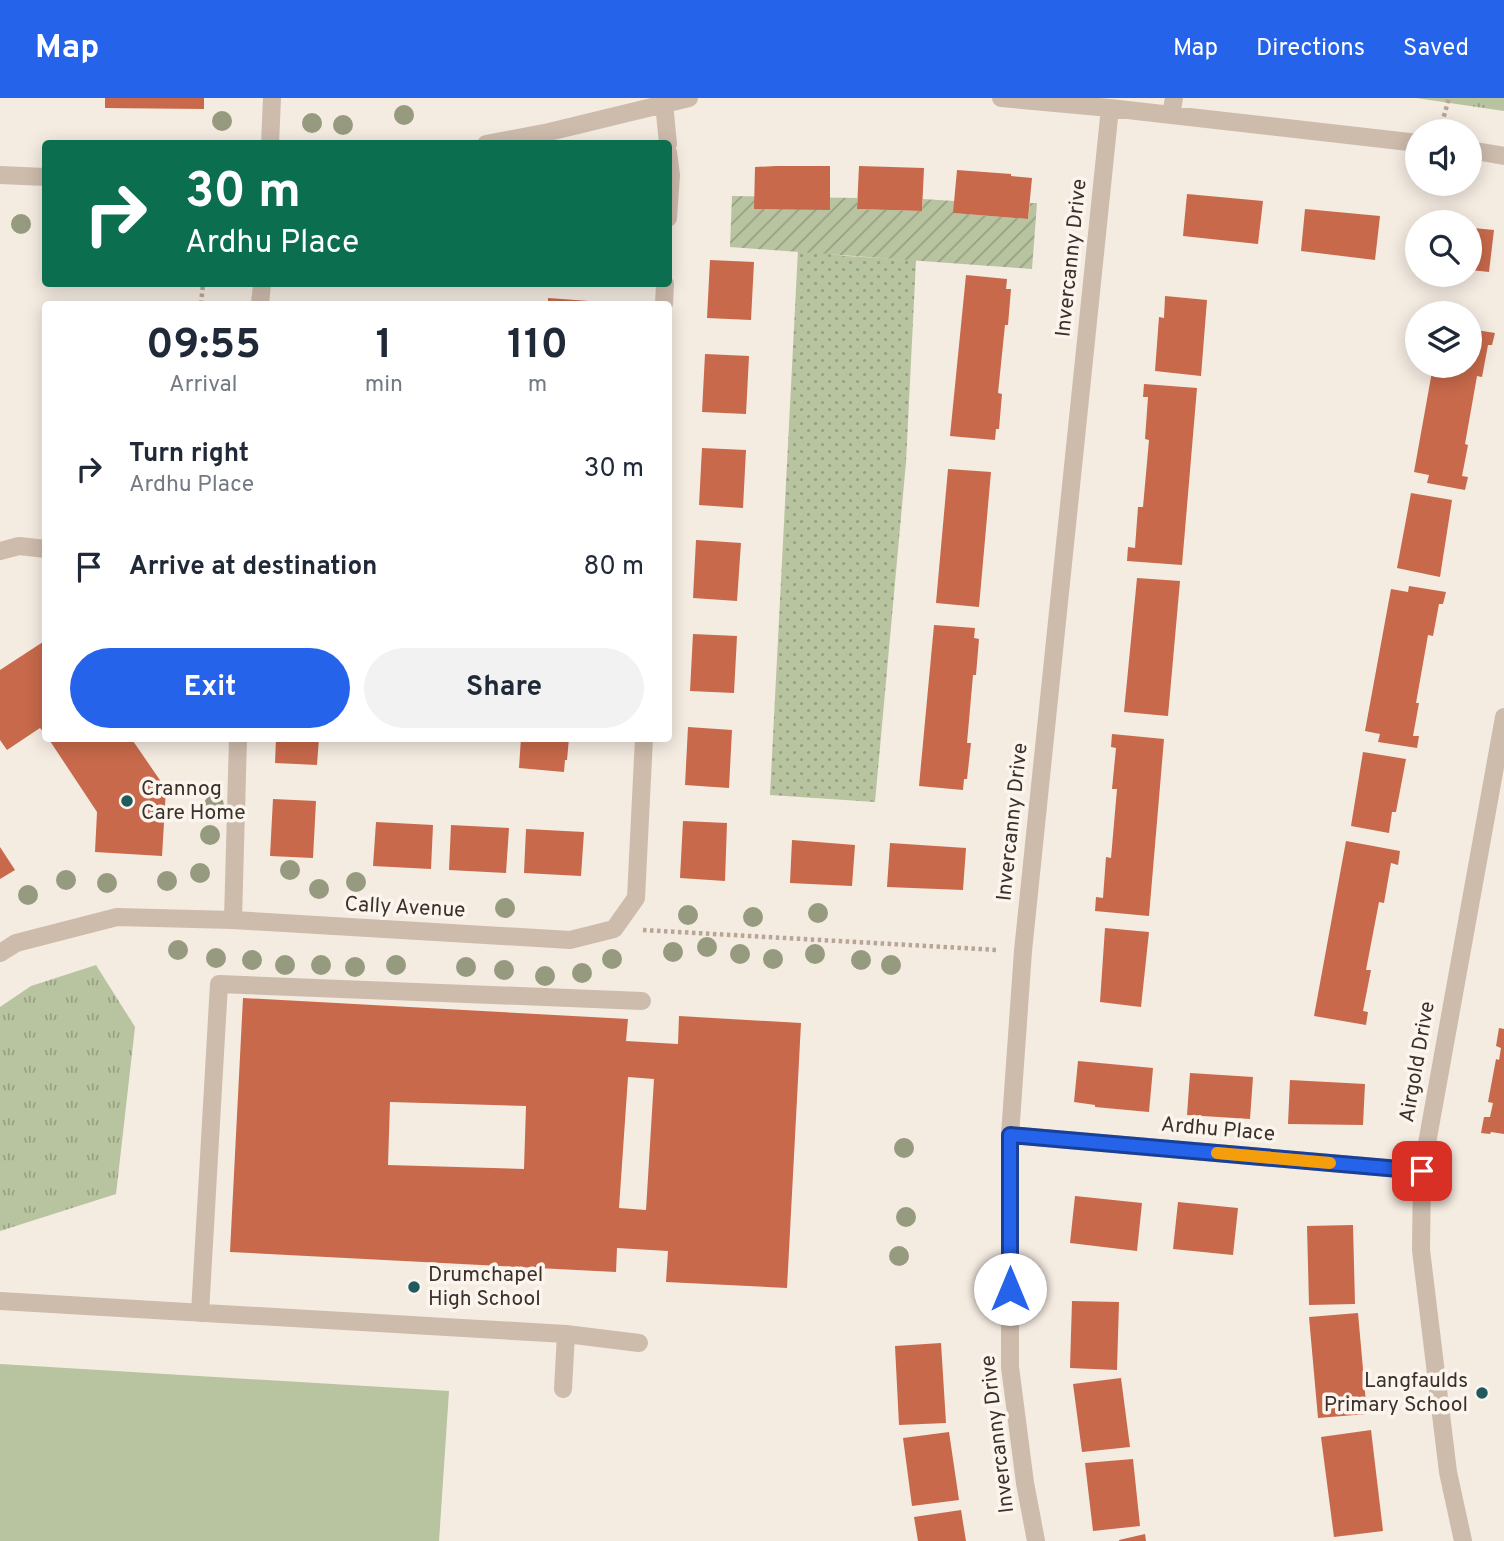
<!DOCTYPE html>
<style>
body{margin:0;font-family:Overpass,sans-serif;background:#f2f2f3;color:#1f2937;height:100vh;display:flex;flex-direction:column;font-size:26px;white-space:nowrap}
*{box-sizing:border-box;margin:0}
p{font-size:23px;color:#747a83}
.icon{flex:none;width:38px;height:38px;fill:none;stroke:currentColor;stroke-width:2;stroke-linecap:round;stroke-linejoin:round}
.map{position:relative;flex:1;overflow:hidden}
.drawer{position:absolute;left:42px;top:203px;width:630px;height:441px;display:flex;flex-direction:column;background:#fff;border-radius:7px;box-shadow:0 4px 18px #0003}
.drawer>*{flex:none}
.banner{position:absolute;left:42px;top:42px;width:630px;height:147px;border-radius:7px;box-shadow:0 4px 18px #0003;background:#0b6e4f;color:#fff;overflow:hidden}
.tools{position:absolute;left:1405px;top:21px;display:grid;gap:14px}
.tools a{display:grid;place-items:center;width:77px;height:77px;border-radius:50%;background:#fff;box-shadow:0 4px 18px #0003;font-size:35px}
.pin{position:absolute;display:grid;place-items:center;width:60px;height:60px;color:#fff;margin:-30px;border-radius:14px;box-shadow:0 4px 10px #0006}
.me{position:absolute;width:77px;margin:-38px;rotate:0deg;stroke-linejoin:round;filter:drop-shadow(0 0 5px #0008)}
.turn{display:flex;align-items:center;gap:24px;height:147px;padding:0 28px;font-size:32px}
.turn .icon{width:91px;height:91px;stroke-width:2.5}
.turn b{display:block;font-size:49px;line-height:60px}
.eta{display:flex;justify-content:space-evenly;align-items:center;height:119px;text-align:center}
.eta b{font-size:42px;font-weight:700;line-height:49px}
.cta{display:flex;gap:14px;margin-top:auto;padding:14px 28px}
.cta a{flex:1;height:80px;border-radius:42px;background:#2563eb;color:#fff;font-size:28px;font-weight:700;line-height:80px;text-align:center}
.cta a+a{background:#f2f2f3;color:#1f2937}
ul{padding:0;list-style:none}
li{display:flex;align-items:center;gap:21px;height:98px;padding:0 28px}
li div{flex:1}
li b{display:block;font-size:26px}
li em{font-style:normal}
header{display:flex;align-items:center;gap:42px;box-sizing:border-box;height:98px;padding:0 35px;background:#2563eb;color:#fff}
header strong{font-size:33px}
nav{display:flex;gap:38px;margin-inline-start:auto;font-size:24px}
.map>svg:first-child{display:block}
.grass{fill:url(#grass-dots)}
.park{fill:url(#park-tufts)}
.garden{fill:url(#garden-furrows)}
.pitch{fill:#b8c4a0}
.building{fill:#c8694b;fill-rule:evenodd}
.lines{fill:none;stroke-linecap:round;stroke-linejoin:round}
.path{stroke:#b9a596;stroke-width:4.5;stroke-dasharray:3.5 3.5;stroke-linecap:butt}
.minor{stroke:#cdbbac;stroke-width:18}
.tree{fill:#969b7f}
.route-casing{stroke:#184099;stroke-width:18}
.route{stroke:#2563eb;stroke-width:12}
.slow{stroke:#f59e0b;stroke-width:12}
.poi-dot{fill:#1f5a5e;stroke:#fbf5ee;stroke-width:2.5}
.labels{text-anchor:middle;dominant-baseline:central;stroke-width:7;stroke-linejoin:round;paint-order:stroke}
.street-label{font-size:21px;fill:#3b302b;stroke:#fbf5ee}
.poi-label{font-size:21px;fill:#3b302b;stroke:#fbf5ee;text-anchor:start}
</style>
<header>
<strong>Map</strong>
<nav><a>Map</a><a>Directions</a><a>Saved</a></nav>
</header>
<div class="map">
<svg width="1504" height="1443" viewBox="0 0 1504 1443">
<defs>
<pattern id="grass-dots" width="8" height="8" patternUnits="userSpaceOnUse" patternTransform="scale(1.75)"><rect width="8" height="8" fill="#b8c4a0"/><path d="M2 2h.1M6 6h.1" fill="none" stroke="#97a083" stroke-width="1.8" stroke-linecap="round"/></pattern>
<pattern id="park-tufts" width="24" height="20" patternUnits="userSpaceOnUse" patternTransform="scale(1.75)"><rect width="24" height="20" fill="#b8c4a0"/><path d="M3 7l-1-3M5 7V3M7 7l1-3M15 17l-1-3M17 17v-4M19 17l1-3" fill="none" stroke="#97a083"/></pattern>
<pattern id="garden-furrows" width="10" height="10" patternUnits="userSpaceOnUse" patternTransform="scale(1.75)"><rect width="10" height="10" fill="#b8c4a0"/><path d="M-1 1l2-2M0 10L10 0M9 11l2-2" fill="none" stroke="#97a083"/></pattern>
</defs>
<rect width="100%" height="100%" fill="#f4ebe1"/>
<!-- grass -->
<path class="grass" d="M798 152 846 158 916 162 906 364 875 704 770 697Z"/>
<!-- park -->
<path class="park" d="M1416 0H1504V13Z
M96 867 135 929 116 1096 0 1133V909L31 888Z"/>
<!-- garden -->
<path class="garden" d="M732 98 857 100V111L922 113 923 101 954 103V115L1028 121 1030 105H1037L1032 171 730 149Z"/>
<!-- pitch -->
<path class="pitch" d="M0 1266 449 1293 439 1443H0Z"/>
<!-- building -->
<path class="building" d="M105 0H204V11L105 10Z
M776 68H830V112L754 111 755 69Z
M859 68 924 70 922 113 857 111Z
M957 72 1011 76V78L1032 80 1028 121 953 115Z
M1187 96 1263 103 1258 146 1183 138Z
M1305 111 1380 118 1375 162 1301 153Z
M1470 127 1473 128V130L1494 132 1489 174 1470 172Z
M710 162 754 164 751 222 707 220Z
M966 177 1007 181 1006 191H1011L1008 227H1005L998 295 1002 296 999 331H996L995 342 950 338Z
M1165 198 1207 202 1201 278 1155 273 1159 219 1164 220Z
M548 200 589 203V206H548Z
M1470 231 1495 235 1492 247H1488L1482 279 1477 278 1465 346 1468 347 1462 378 1468 379 1465 392 1427 385 1429 377 1414 374 1433 268H1470Z
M705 256 749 258 746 316 702 314Z
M1144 286 1197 290 1182 467 1127 463 1128 449 1135 450 1138 409H1143L1149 342 1145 341 1148 299H1143Z
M702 350 746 352 743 410 699 407Z
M948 371 991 374 979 509 936 505Z
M1411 395 1452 402 1440 479 1397 470Z
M696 442 741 445 737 503 693 500Z
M1137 480 1180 483 1168 618 1124 614Z
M1409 488 1446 494 1443 506H1439L1433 538 1428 537 1416 605H1419L1413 638H1419L1417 650 1378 644 1380 636 1365 633 1391 491 1408 494Z
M934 527 975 530 974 540 979 541 976 577H973L967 645H971L967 681H964L963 692 919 688Z
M693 536 737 538 734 595 690 593Z
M46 542V637L40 630 7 652 0 642V572Z
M688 629 732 632 729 690 685 687Z
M1112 636 1164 641 1149 818 1095 813 1096 799 1103 800 1106 759 1111 760 1117 691H1112L1116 650 1111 649Z
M48 640H131L166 691 162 758 95 754 97 714Z
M276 640H319L317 667 275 665Z
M521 640H569L567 662H565L564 674 519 670Z
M1363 654 1406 661 1396 714H1392L1389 735 1351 728Z
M273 701 316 703 313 760 270 758Z
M683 723 727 725 725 783 680 780Z
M376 724 433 727 431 771 373 768Z
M451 727 509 730 506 775 449 772Z
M526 731 584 734 581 778 524 775Z
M792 742 855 747 852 788 790 785Z
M1346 743 1400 753 1398 767 1391 765 1384 805 1379 804 1366 872H1371L1363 913 1368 914 1366 927 1314 918Z
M890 745 966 750 963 792 887 789Z
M0 749 15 772 0 781Z
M1105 830 1149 834 1141 909 1100 904Z
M243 900 628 921 626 943 678 946 679 918 801 925 787 1190 666 1184 668 1153 617 1150 616 1174 230 1154ZM628 979 654 981 646 1112 619 1110ZM390 1004 526 1008 524 1071 388 1067Z
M1499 930 1504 931V1036L1491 1034 1490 1036 1481 1035 1484 1019H1490L1493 1005 1488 1004 1496 961 1499 962 1501 950 1496 948Z
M1078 963 1153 970 1149 1014 1095 1009V1007L1074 1004Z
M1190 975 1253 979 1250 1021 1187 1017Z
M1290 982 1365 986 1363 1027 1288 1026Z
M1075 1098 1142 1105 1137 1153 1070 1145Z
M1178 1104 1238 1110 1233 1157 1173 1151Z
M1353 1127 1355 1206 1309 1207 1307 1128Z
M1072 1203 1119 1204 1117 1272 1070 1270Z
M1358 1215 1367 1316 1318 1320 1309 1219Z
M941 1245 946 1325 899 1327 895 1248Z
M1121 1280 1130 1349 1082 1354 1073 1286Z
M1371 1332 1383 1433 1334 1439 1321 1339Z
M949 1334 959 1402 912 1408 903 1340Z
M1133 1361 1140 1428 1093 1433 1085 1365Z
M961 1412 966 1443H918L914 1419Z
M1145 1436 1146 1443H1119V1442Z"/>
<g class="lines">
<!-- path -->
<path class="path" d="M1440 32 1449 0
M201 206 203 186
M643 832 998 852"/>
<!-- minor -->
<path class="minor" d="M1001 0 1110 10 1418 45
M664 5 668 46
M1171 17 1174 0
M270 46 272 0
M486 46 549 34 689 0
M1470 52 1504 58
M668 54 671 77 668 120
M0 77 46 79
M260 206 262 186
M664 206 665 186
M0 453 19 448 46 451
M233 822 238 640
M0 855 16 845 117 819 233 822 570 842 614 831 636 800 644 640
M1010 1037 1422 1073
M0 1203 566 1236 639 1245
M200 1215 219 886 642 903
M563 1291 566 1236
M1036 1443 1025 1385 1010 1269V1037L1023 853 1110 10
M1463 1443 1448 1374 1421 1152 1422 1073 1504 619"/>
</g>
<!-- trees -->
<g class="tree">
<circle cx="404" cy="17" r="10"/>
<circle cx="222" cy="23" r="10"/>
<circle cx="312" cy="25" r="10"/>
<circle cx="343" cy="27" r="10"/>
<circle cx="21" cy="126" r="10"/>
<circle cx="214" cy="707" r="10"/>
<circle cx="210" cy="737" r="10"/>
<circle cx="290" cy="772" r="10"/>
<circle cx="200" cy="775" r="10"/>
<circle cx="66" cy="782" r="10"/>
<circle cx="167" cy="783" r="10"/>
<circle cx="356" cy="784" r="10"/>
<circle cx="107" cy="785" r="10"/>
<circle cx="319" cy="791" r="10"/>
<circle cx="28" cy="797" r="10"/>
<circle cx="505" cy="810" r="10"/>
<circle cx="818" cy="815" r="10"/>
<circle cx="688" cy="817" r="10"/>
<circle cx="753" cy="819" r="10"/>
<circle cx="707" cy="849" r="10"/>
<circle cx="178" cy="852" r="10"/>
<circle cx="673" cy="854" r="10"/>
<circle cx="740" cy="856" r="10"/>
<circle cx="815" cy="856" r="10"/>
<circle cx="216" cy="860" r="10"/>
<circle cx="612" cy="861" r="10"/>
<circle cx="773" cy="861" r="10"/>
<circle cx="252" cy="862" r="10"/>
<circle cx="861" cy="862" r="10"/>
<circle cx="285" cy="867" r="10"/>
<circle cx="321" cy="867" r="10"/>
<circle cx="396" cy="867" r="10"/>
<circle cx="891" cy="867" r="10"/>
<circle cx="355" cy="869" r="10"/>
<circle cx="466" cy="869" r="10"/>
<circle cx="504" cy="872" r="10"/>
<circle cx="582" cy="875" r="10"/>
<circle cx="545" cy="878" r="10"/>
<circle cx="904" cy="1050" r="10"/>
<circle cx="906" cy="1119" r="10"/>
<circle cx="899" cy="1158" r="10"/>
</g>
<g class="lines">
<!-- route casing -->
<g class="route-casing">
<path id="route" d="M1010 1191V1037L1422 1073"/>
</g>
<!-- route -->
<use href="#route" class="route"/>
<!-- slow -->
<path class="slow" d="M1217 1055 1330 1065"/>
</g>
<!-- markers -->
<g class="poi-dot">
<circle cx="127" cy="703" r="7"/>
<circle cx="414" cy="1189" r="7"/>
<circle cx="1482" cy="1295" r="7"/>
</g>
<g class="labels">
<!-- street labels -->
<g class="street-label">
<text transform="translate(1072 160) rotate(-84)">Invercanny Drive</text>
<text transform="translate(1013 724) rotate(-84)">Invercanny Drive</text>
<text transform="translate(405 810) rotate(3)">Cally Avenue</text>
<text transform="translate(1418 964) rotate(-80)">Airgold Drive</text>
<text transform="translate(1218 1032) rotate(5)">Ardhu Place</text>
<text transform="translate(998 1336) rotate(-97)">Invercanny Drive</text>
</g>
<!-- poi labels -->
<g class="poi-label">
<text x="141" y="691">Crannog<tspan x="141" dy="24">Care Home</tspan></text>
<text x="428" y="1177">Drumchapel<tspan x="428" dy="24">High School</tspan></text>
<text x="1468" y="1283" text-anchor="end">Langfaulds<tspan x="1468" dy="24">Primary School</tspan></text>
</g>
</g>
</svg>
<div class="tools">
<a><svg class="icon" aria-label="sound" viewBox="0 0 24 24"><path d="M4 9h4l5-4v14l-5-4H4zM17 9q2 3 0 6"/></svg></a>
<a><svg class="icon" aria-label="search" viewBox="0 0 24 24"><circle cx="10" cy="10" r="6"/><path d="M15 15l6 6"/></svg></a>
<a><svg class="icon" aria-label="layers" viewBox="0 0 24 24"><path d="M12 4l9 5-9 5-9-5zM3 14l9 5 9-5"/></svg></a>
</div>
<div class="pin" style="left:1422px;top:1073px;background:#d93025"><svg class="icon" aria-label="arrive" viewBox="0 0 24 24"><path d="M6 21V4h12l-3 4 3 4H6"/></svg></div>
<svg class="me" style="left:1010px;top:1191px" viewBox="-20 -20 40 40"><circle r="19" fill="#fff"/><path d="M0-13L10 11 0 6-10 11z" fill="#2563eb"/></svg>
<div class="banner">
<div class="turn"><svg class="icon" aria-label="right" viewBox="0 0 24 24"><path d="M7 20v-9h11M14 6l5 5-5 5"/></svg><div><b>30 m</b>Ardhu Place</div></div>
</div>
<section class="drawer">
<div class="eta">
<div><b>09:55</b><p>Arrival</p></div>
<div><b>1</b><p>min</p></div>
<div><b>110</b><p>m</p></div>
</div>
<ul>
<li><svg class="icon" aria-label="right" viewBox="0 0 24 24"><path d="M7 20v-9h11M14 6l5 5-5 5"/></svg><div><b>Turn right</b><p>Ardhu Place</p></div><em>30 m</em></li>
<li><svg class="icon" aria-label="arrive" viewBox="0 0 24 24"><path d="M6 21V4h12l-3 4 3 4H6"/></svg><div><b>Arrive at destination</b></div><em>80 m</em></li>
</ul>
<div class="cta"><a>Exit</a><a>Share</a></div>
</section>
</div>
